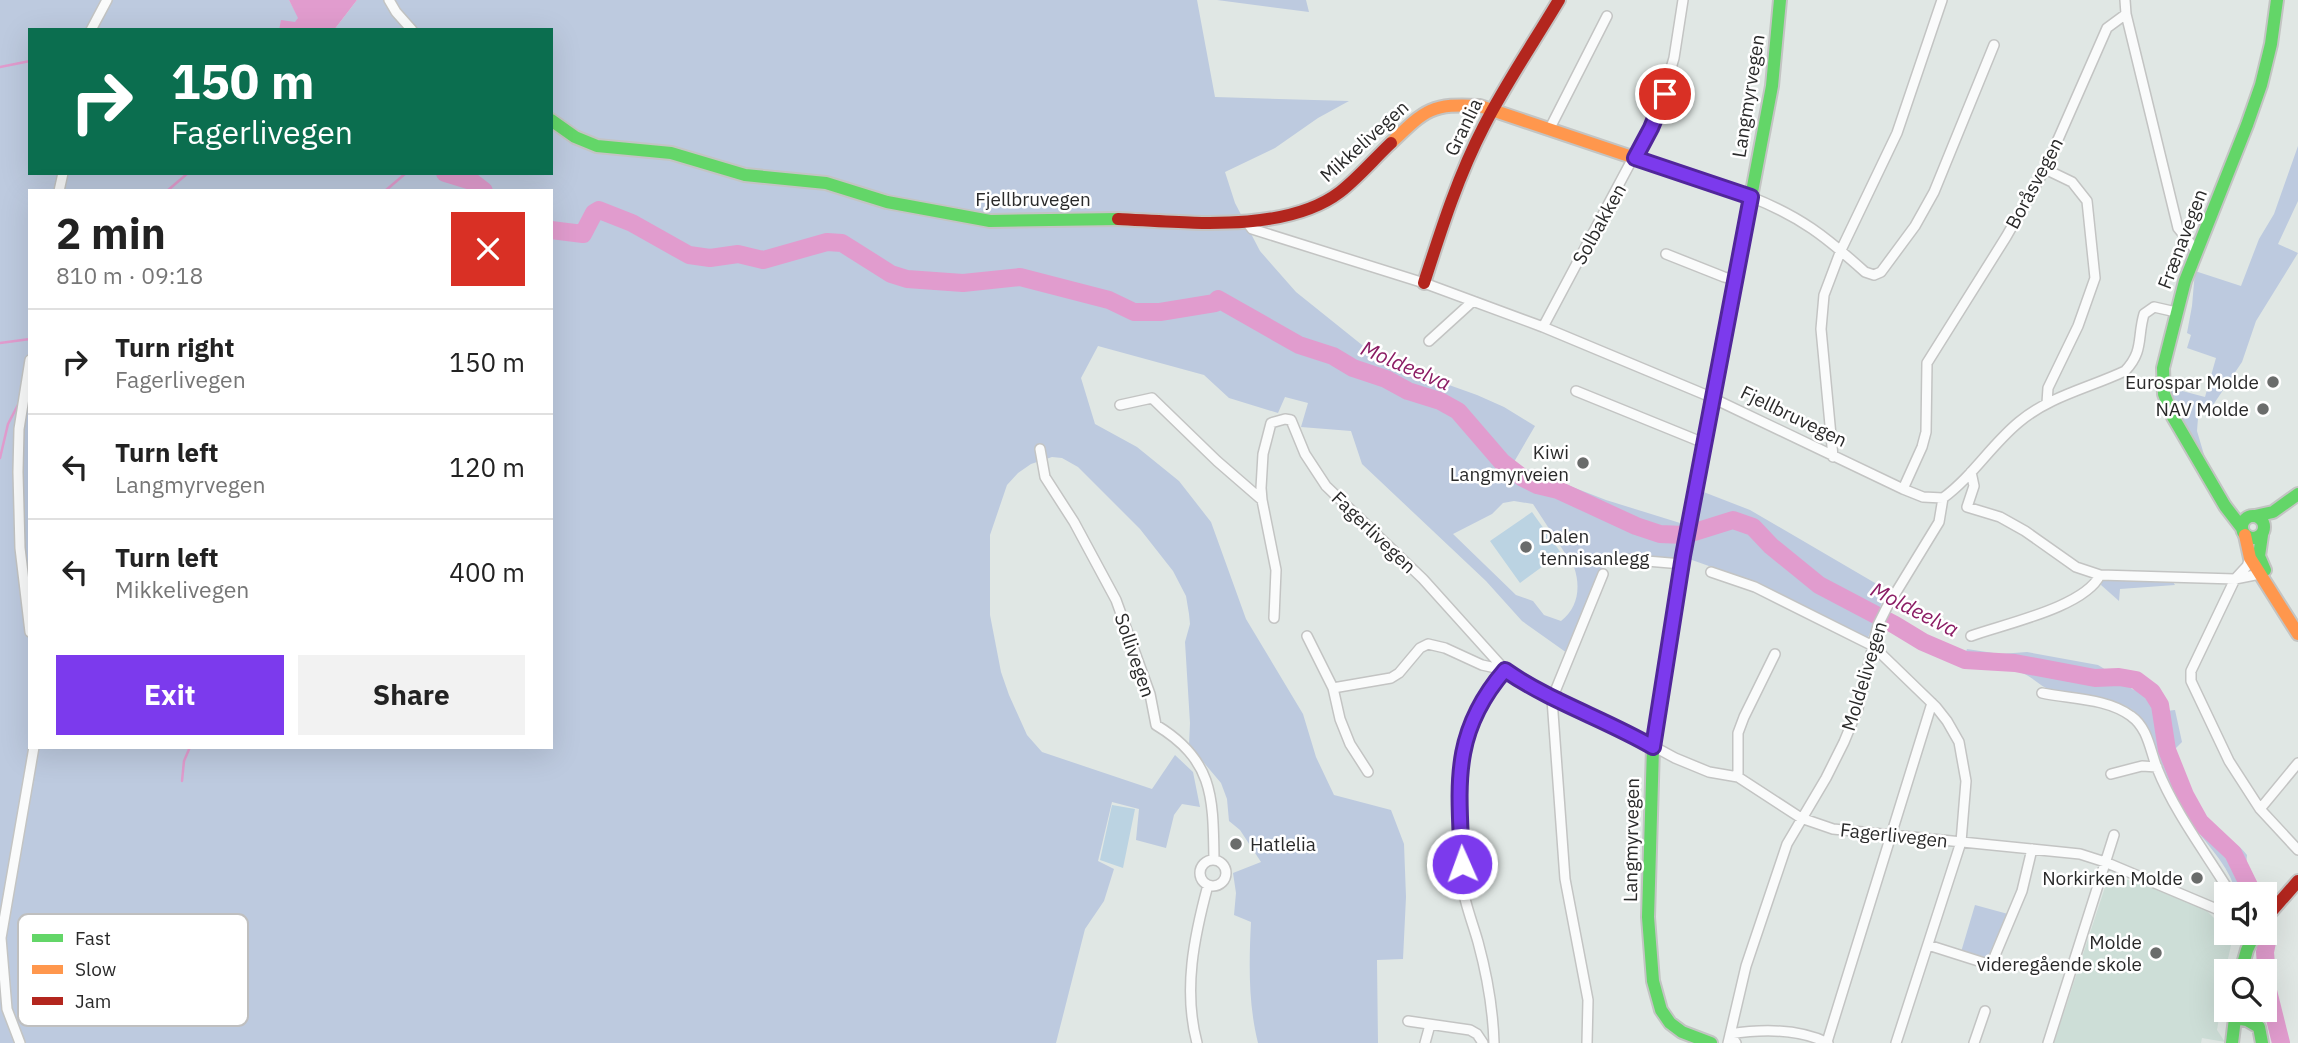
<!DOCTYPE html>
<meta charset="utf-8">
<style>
body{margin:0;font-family:"IBM Plex Sans",sans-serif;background:#f2f2f2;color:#222;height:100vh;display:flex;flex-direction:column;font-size:26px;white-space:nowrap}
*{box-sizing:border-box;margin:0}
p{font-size:23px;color:#767676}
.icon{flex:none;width:38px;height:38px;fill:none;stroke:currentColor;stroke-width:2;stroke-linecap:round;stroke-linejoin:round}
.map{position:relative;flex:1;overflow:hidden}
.drawer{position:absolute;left:28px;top:189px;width:525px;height:560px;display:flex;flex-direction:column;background:#fff;border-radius:0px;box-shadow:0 7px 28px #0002}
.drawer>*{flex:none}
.hud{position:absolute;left:28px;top:28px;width:525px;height:147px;border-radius:0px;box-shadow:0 7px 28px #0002;background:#0b6e4f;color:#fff;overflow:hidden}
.tools{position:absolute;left:2214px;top:882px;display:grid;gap:14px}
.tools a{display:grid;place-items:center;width:63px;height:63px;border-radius:0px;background:#fff;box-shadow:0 7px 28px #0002;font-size:35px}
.pin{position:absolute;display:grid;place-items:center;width:60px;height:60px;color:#fff;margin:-30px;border:4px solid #fff;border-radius:50%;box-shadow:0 2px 7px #0007}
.me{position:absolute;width:77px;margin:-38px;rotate:358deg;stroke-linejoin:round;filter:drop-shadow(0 0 5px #0008)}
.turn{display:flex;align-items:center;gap:24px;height:147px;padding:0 28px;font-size:32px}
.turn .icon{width:91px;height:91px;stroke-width:2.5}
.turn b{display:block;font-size:49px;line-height:60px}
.round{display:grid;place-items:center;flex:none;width:74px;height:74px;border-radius:0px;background:#f2f2f2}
.headline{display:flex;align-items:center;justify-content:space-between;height:119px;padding:0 28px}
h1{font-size:42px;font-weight:800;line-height:52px}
.action{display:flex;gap:14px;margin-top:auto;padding:14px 28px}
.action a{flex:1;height:80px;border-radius:0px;background:#7c3aed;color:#fff;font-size:28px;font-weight:800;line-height:80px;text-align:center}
.action a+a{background:#f2f2f2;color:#222}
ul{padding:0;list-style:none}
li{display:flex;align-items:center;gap:21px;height:105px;padding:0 28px;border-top:2px solid #e0e0e0}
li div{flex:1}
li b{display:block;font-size:26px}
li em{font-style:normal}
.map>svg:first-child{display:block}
.education{fill:#cdded7}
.green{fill:#bdcadf;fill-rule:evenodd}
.pitch{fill:#bbd3e2}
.water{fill:#e19cce}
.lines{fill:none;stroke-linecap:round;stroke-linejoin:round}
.stream{stroke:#e19cce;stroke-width:2.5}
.river{stroke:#e19cce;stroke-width:18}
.street-casing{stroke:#c3c4c3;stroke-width:12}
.fast-casing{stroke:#c3c4c3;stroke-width:16}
.slow-casing{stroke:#c3c4c3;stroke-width:16}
.jam-casing{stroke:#c3c4c3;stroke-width:16}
.street{stroke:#fafbfb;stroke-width:9}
.fast{stroke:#63d668;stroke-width:12}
.slow{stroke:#ff974d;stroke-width:12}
.jam{stroke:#b3261e;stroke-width:12}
.route-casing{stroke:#51269a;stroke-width:18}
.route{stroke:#7c3aed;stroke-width:12}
.poi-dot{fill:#6a6c6b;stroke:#fff;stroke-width:2.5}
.labels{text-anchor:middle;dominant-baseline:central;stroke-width:5;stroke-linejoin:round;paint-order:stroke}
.street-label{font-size:19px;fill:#2a2a2a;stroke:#fff}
.poi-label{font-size:19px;fill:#2a2a2a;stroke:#fff;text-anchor:end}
.water-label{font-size:21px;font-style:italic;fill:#8b1c64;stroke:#fff}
.key{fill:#fff;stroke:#bfbfbf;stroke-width:2}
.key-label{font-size:19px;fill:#2a2a2a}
</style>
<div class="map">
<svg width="2298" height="1043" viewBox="0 0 2298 1043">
<rect width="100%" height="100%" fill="#e0e7e4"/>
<!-- education -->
<path class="education" d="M2118 875 2128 880 2156 886 2205 909 2216 920 2232 941 2222 985 2218 1024 2217 1030 2225 1042 2202 1038 2201 1043H2054L2107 881Z"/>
<!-- green -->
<path class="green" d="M0 0H289L299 18 296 22 281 26 279 30H30V173H551V30H334L357 0H1197L1215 97 1349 101 1318 118 1275 148 1225 172 1235 203 1260 251 1296 292 1382 361 1477 395 1504 407 1535 426 1514 462 1518 466 1606 500 1693 527 1701 491 1750 510 1887 590 1885 595 1866 643 1754 582 1692 560 1626 556 1616 558 1603 565 1567 653 1522 621 1486 581 1362 464 1351 431 1301 427 1308 403 1285 397 1278 413 1229 398 1204 375 1098 346 1081 378 1095 424 1137 447 1179 481 1211 522 1246 619 1303 714 1316 757 1334 795 1391 810 1404 844 1406 897 1403 959 1377 960 1378 1043H1258C1248 1003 1249 962 1251 922L1234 915 1236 893 1233 873 1261 862 1240 830 1229 821 1227 799 1221 783 1189 745 1190 723 1185 642 1190 624 1189 614 1186 596 1173 571 1140 529 1078 467 1062 458 1052 457 1031 464 1018 473 1007 485 990 535V615L1001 672 1009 695 1027 735 1042 752 1152 789 1175 755 1193 772 1200 807 1182 804 1174 815 1166 848 1136 840 1139 809 1112 802 1098 861 1114 869 1104 901 1085 929 1056 1043H0ZM30 191H551V747H30ZM1514 501 1533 504 1574 567C1581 587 1578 608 1561 621L1544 615 1533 601 1516 595 1453 534 1492 514 1503 503Z
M1217 0H1306L1309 12Z
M2298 146V201L2278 244 2298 253 2256 321 2242 362 2213 405 2198 418 2197 431 2205 458 2169 398 2171 388 2205 397 2216 358 2187 348 2191 335 2187 333 2192 306 2195 271 2241 286 2259 239 2274 214Z
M2110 577 2173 582 2175 585 2120 589 2119 601 2101 585 2102 581Z
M1967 649 2000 654 2027 652 2098 665 2124 681 2132 689 2147 695 2156 708 2166 711 2175 710 2182 742 2174 750C2185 783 2196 809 2221 833 2230 842 2238 843 2247 855 2245 872 2251 880 2260 894H2236C2230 864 2204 844 2189 818 2180 803 2171 788 2164 771 2157 754 2153 733 2141 718 2121 692 2071 700 2046 688 2037 683 2030 675 2019 672 2002 667 1979 668 1961 664Z
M1975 905 2008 914 1987 959 1961 952Z"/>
<!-- pitch -->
<path class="pitch" d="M1532 512 1561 553 1520 583 1490 541Z
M1112 805 1135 809 1123 868 1100 860Z"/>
<!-- water -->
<path class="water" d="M289 0H357L334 30H279L281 20 295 22 298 18Z"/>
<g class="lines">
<!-- stream -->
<path class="stream" d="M0 67 30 61
M167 191 188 173
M385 191 406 173
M0 343 30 339
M0 458 8 424 21 399
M182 781 184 761 190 747"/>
<!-- river -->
<path class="river" d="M445 173 471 181 484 191
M551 230 583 234 594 213 599 210 632 223 689 255 710 258 738 254 763 260 827 242 842 243 891 274 907 279 963 283 1020 277 1109 300 1134 312H1160L1215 303 1218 299 1299 345 1333 356 1353 368 1386 379 1408 391 1440 401 1458 411 1502 462 1523 478 1537 485 1558 490 1636 526 1660 534 1685 535 1733 520 1753 527 1771 546 1819 585 1895 625 1923 642 1965 660 2015 663 2095 678 2119 677 2136 680 2152 692 2160 705 2167 750 2185 795 2200 822 2233 853 2253 894
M2264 925 2268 937 2265 952 2268 991 2281 1043"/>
<!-- street casing -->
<g class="street-casing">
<path id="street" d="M389 0 396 12 412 30
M2125 0 2126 14 2178 228 2195 249
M91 30 107 0
M1549 130 1607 16
M2045 169 2072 182 2087 201 2095 278 2078 326 2048 388 2047 403
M59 191 63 173
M1751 197C1801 217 1825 236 1865 272L1874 275 1881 272 1915 226 1934 192 1994 45
M1246 221 1252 229 1424 283 1543 327 1706 395 1903 489 1923 497 1943 498
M1666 254 1724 277 1735 280
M1543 327 1659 109 1674 58 1683 0
M1429 341 1473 301
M30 360 19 429 18 472 20 548 30 632
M1576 391 1704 443
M1120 405 1152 398 1217 461 1262 500
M1040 449 1045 477 1074 522 1116 600 1150 694 1156 725C1214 760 1213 797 1214 860
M1833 457 1821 329 1824 295 1841 250 1897 133 1942 0
M1971 472 1974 486 1967 507 2000 517 2025 531 2076 567 2100 575 2235 579 2260 574
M1903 489 1922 447 1926 432 1927 363 2006 237 2045 169 2107 28 2126 14
M2250 558 2247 566 2235 579 2191 671V681L2229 761 2260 809 2298 850
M1623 559 1682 564
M1711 572 1755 587 1873 646 1936 707 1947 721 1959 742 1966 781 1961 842 1896 1043
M1274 618 1276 570 1262 500 1261 488 1263 454 1271 423 1285 419 1291 420 1305 454 1326 486 1423 579 1505 670
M1307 636 1333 688 1340 719 1350 744 1368 772
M1971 636C2004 624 2085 607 2100 575
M1333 688 1391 678 1399 673 1420 648 1428 644 1445 648 1482 665 1505 670
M2042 693C2070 699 2107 698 2131 716 2148 728 2150 750 2157 768 2175 813 2206 853 2231 894
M2111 774 2142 766 2157 767
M1738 777V733L1744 717 1775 654
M2260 809 2298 763
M1200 873a13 13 0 1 1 26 0a13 13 0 1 1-26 0Z
M1928 945 1991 965 2022 891 2032 849
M1408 1021 1470 1030 1477 1034 1483 1043
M1827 1042 1932 703
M20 1043 7 1009 1 938 34 747
M1197 1043C1183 990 1194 937 1208 885
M1425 1043 1430 1025
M1494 1043C1493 1009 1487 975 1478 942 1473 924 1465 904 1462 885 1460 867 1461 849 1461 831 1459 763 1458 725 1505 670L1552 699 1629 733 1675 758 1709 772 1738 777 1801 818 1833 829 2080 854 2105 862 2226 913
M1587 1043 1588 1000 1565 879 1552 699 1603 574
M1728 1043 1746 966 1787 844 1826 778 1844 742 1858 708 1878 625 1887 607 1939 522 1943 498C1972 477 1991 445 2019 422 2050 396 2089 388 2125 371 2144 351 2137 338 2144 314L2154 307 2176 312
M1736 1043 1730 1034C1762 1029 1799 1029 1828 1043
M1974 1043 1985 1011
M2048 1043 2114 835"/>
</g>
<!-- fast casing -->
<g class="fast-casing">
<path id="fast" d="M551 120 575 137 597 146 671 153 745 175 826 183 887 202 990 221 1118 219
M1701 462 1772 86 1780 0
M2242 527a11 11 0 1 1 22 0a11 11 0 1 1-22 0Z
M2255 516 2273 512 2298 494
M2242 528 2225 506 2173 417 2164 394 2163 368 2185 281 2247 125 2261 85 2271 44 2277 0
M2262 535 2259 556 2265 570
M1661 697 1653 747 1648 917 1653 981 1661 1010 1670 1023 1682 1032 1711 1043
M2241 971 2247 950 2255 933
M2235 1018 2247 1020 2259 1027 2262 1043
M2232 1043 2236 1010"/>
</g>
<!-- slow casing -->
<g class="slow-casing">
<path id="slow" d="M1391 143C1425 110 1431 103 1480 106L1751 197
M2245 535 2250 558 2298 634"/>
</g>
<!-- jam casing -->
<g class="jam-casing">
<path id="jam" d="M1118 219C1184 222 1285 234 1340 192 1358 178 1374 159 1391 143
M1424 283C1441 230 1458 176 1484 126 1506 83 1534 42 1559 0
M1661 697 1683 556 1701 462
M2264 920 2298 881"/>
</g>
<!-- street -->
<use href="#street" class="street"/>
<!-- fast -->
<use href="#fast" class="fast"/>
<!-- slow -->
<use href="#slow" class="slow"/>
<!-- jam -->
<use href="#jam" class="jam"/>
</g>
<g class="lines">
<!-- route casing -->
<g class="route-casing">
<path id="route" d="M1462 864C1459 786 1450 734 1505 670 1551 702 1605 719 1653 747L1683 556 1751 197 1635 158 1651 128 1665 94"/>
</g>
<!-- route -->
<use href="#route" class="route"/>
</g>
<!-- markers -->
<g class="poi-dot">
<circle cx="2273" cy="382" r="7"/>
<circle cx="2263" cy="409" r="7"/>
<circle cx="1583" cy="463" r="7"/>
<circle cx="1526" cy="547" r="7"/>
<circle cx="1236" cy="844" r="7"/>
<circle cx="2197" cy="878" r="7"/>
<circle cx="2156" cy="953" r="7"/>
</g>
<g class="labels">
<!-- street labels -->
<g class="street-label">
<text transform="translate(1748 96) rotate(-81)">Langmyrvegen</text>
<text transform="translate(1463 127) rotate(-64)">Granlia</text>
<text transform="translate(1364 141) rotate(-42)">Mikkelivegen</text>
<text transform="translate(2034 183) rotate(-62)">Boråsvegen</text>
<text x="1033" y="199">Fjellbruvegen</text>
<text transform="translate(1599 224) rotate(-61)">Solbakken</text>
<text transform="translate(2182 239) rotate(-69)">Frænavegen</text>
<text transform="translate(1794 416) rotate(26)">Fjellbruvegen</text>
<text transform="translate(1374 532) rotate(44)">Fagerlivegen</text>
<text transform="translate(1135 655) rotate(71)">Sollivegen</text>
<text transform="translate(1864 676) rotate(-73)">Moldelivegen</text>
<text transform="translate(1894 835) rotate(6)">Fagerlivegen</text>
<text transform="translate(1631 840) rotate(-89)">Langmyrvegen</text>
</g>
<!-- poi labels -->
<g class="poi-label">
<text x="2259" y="382">Eurospar Molde</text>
<text x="2249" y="409">NAV Molde</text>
<text x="1569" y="452">Kiwi<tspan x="1569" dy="22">Langmyrveien</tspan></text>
<text x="1540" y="536" text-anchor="start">Dalen<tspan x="1540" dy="22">tennisanlegg</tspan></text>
<text x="1250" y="844" text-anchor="start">Hatlelia</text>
<text x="2183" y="878">Norkirken Molde</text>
<text x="2142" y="942">Molde<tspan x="2142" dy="22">videregående skole</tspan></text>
</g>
<!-- water labels -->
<g class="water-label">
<text transform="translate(1406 365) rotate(23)">Moldeelva</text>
<text transform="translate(1915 609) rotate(27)">Moldeelva</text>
</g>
</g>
<!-- legend -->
<rect x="18" y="914" width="230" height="112" rx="10" class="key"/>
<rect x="32" y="934" width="31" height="8" fill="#63d668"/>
<rect x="32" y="965" width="31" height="9" fill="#ff974d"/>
<rect x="32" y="997" width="31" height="8" fill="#b3261e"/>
<g class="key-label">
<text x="75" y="945">Fast</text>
<text x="75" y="976">Slow</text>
<text x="75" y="1008">Jam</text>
</g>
</svg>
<div class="tools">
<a><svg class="icon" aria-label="sound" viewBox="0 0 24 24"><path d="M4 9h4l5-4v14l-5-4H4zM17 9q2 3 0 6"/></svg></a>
<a><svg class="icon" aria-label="search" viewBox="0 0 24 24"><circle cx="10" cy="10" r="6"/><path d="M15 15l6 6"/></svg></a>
</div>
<div class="pin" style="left:1665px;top:94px;background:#d93025"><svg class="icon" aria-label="arrive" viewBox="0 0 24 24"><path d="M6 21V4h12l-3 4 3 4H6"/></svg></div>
<svg class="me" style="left:1462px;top:864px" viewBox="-20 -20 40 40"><circle r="17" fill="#7c3aed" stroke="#fff" stroke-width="3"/><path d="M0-11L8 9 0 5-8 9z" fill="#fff"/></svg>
<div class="hud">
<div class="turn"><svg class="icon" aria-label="right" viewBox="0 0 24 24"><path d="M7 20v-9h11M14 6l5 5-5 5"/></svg><div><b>150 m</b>Fagerlivegen</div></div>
</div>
<section class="drawer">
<div class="headline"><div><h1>2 min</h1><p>810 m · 09:18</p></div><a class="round" style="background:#d93025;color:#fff"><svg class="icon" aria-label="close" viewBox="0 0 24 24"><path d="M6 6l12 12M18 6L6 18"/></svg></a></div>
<ul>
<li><svg class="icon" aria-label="right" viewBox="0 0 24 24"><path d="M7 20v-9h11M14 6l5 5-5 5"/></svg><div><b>Turn right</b><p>Fagerlivegen</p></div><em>150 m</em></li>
<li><svg class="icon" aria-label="left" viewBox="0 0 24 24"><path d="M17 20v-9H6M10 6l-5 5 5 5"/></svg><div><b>Turn left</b><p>Langmyrvegen</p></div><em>120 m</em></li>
<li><svg class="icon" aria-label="left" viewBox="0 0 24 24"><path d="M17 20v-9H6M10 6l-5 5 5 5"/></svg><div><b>Turn left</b><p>Mikkelivegen</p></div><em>400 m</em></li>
</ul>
<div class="action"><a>Exit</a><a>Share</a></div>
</section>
</div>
